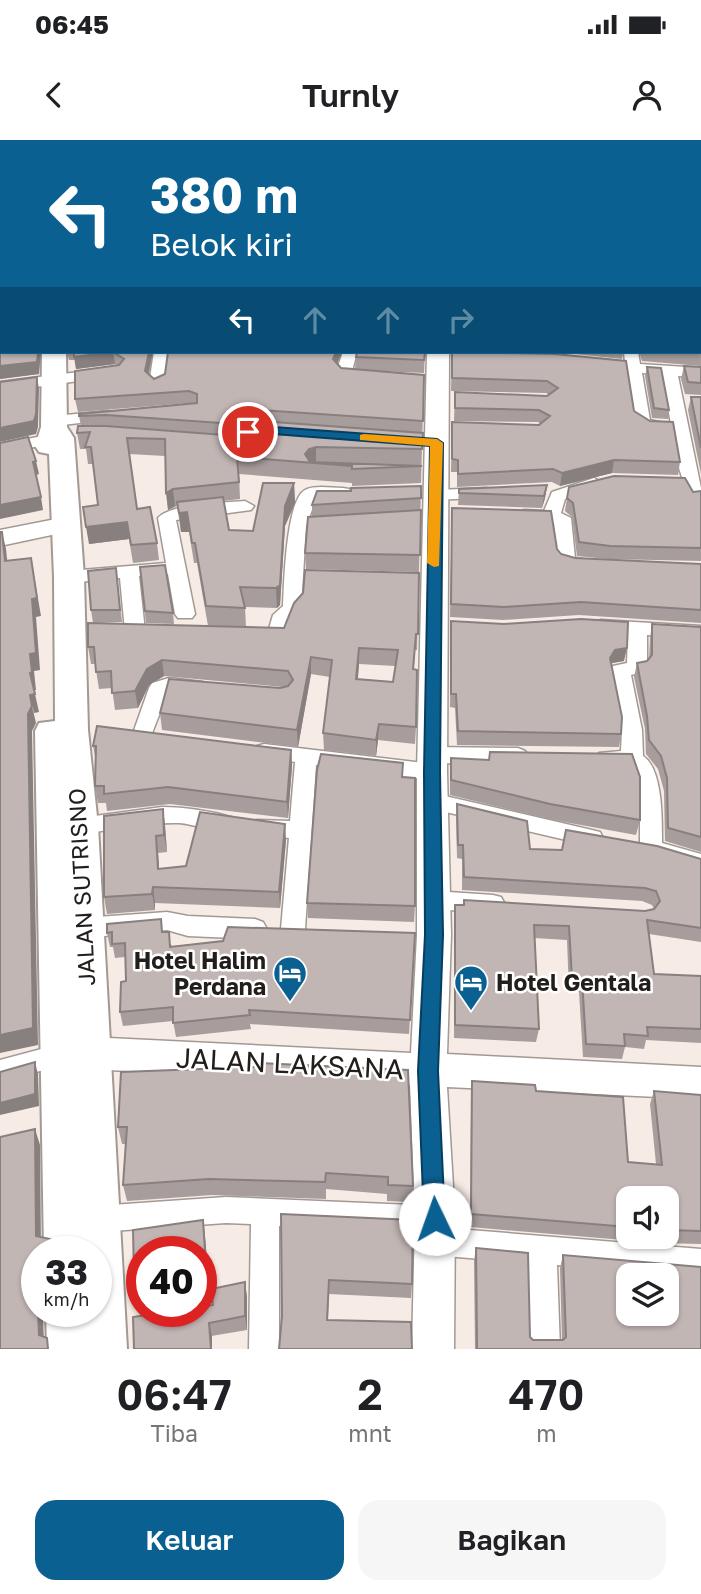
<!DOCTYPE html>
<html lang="id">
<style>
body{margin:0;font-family:"Golos Text",sans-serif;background:#f6f6f6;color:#202124;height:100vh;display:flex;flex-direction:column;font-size:26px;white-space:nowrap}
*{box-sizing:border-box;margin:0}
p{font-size:23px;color:#757577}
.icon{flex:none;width:38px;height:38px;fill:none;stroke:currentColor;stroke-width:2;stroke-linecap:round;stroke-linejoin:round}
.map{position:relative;height:1209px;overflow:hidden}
.drawer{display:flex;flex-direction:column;background:#fff;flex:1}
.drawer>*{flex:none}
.guide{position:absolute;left:0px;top:0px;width:702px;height:214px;box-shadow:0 2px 5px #0004;background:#0b6092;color:#fff;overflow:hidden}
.controls{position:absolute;left:616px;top:1046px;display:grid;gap:14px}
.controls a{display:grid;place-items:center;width:63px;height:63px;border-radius:14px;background:#fff;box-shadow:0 2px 5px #0004;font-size:35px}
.speed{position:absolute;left:21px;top:1096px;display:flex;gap:14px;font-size:35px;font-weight:700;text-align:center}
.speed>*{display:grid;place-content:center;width:91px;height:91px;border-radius:50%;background:#fff;box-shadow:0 2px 5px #0004;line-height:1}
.speed small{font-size:18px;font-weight:400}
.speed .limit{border:10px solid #d22;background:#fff;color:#111}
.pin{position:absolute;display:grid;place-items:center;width:60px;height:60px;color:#fff;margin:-30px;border:4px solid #fff;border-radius:50%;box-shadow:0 2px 7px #0007}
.me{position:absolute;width:77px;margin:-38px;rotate:357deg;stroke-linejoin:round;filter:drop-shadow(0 0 5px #0008)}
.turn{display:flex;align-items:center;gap:24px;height:147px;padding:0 35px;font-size:32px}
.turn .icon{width:91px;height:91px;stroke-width:2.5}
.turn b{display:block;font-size:49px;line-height:60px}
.lanes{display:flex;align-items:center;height:66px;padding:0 35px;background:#0003;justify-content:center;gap:35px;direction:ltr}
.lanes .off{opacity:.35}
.eta{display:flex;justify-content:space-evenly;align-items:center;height:119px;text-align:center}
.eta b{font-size:42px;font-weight:600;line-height:49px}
.action{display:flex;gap:14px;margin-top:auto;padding:14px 35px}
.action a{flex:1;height:80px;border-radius:21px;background:#0b6092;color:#fff;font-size:28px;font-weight:600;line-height:80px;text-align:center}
.action a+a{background:#f6f6f6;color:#202124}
.status{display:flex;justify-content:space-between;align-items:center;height:49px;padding:0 35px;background:#fff;direction:ltr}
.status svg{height:19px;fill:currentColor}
header{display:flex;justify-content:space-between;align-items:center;height:91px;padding:0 35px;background:#fff;font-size:32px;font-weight:600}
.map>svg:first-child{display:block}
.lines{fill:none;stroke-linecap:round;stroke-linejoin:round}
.street-casing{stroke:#a29993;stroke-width:3}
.secondary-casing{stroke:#a29993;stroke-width:3}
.primary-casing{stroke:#a29993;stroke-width:4}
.street{fill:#fff;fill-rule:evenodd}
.secondary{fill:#fff;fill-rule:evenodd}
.primary{fill:#fff;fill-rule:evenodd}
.wall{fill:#a79d9c;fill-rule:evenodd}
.shaded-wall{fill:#887f7f}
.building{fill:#c2b6b5;stroke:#887f7f;stroke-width:2;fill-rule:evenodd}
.route{fill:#0b6092;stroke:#073e5f;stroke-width:2}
.slow{fill:#f59e0b}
.labels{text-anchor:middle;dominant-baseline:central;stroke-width:5;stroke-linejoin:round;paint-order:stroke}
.street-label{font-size:23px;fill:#221e1c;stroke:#fff}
.poi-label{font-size:23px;font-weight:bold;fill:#221e1c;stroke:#fff;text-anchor:end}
.near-street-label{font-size:28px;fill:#221e1c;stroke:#fff}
</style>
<div class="status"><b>06:45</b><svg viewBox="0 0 49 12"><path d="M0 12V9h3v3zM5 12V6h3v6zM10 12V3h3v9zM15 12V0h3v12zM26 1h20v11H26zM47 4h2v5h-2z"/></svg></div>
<header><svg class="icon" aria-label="back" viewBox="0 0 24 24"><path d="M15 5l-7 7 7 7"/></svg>Turnly<svg class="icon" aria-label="person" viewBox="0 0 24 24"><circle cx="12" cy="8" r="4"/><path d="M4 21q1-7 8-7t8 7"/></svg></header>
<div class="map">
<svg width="701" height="1209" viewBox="0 0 701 1209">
<rect width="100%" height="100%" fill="#f6ebe5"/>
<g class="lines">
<!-- street casing -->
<g class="street-casing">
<path id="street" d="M154 212H169L165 244 157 249 149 244Z
M343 212H357L352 231 374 234 377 237 374 240 343 239 336 232Z
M624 212H638L640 224 701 228V238L678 236 701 348V362H690L679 328 662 235 642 233 650 280 667 284 669 287 661 292 636 286 634 283 626 231 600 229 592 224 600 219 625 222Z
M102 229 107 231 110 234 107 237 0 252V242Z
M108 271 114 273 116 276 114 279 54 286 46 281 54 276Z
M48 295 54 297 56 300 54 303 0 314V304Z
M594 338 603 343 600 347 565 359 561 373 571 378 575 418 593 421 596 425C586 436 566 432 557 421L554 383 524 380 515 375 524 370 544 371 552 352Z
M343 348 349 349 352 353 349 357 316 359 306 386 301 469 292 478 283 503 251 502 248 498 251 494 268 492 273 475 283 466C284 445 286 360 305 350 314 345 332 348 343 348Z
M486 348 492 349 495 353 492 357 436 360 427 355 436 350Z
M245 361 254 366 251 370 176 380 195 474 192 478H178L175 474 168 434 139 436 145 491 142 495H128L125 491 120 438 69 443 60 437 69 431 166 423 158 378C171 363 225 363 245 361Z
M601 480 701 486V498L647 495V527L644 532 631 535 642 590 643 616C663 629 662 680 662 703L701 714V732L643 714 640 708V671L633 630 628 626 599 623 595 618 599 613 621 611 622 590 610 531 613 526 627 523 628 494 594 490 591 486 594 482Z
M169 538 203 542 206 547 203 552H168L149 601 142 603 135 601 132 596 149 548 152 543Z
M264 604 432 624 440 627 443 632 440 637 432 640 316 625 305 789 301 796 293 799 285 796 281 789 289 698 250 694 247 688 250 682 258 680 290 681 295 622 257 616 253 611 257 606Z
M432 607 518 608 525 611 529 616 525 621 518 624 432 623 425 620 421 615 425 610Z
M432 653 592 690 600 692 603 698 600 704 592 706 424 667 421 661 424 655Z
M162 667C186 667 211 671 234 678L237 684 234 690C216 695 197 684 179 683 147 682 113 690 80 694L72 692 69 686 72 680 80 678Z
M434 751 493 755 501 757 505 764 501 771 493 773 434 769 426 767 422 760 426 753Z
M167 772 188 776 255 779 263 782 267 789 263 796 255 799 188 796 167 790 83 798 75 795 71 788 75 781 83 778Z
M60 904 69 907 73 915 69 923 0 942V920Z
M226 1057 435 1066 445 1070 449 1079 445 1088 701 1109V1137L557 1125 560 1209H530L528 1123 434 1115 424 1111 420 1101 424 1092 279 1086V1209H249L251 1084 226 1083 97 1092 87 1088 83 1079 87 1070 97 1066Z"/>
</g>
<!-- secondary casing -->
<g class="secondary-casing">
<path id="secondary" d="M427 212H449L447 632 451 795 447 914 701 927V959L447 947 455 1079 454 1209H412L415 1079 410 945 88 929 75 924 70 913 75 902 88 897 411 913 417 795V632Z
M66 377 75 380 79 385 75 390 0 406V390Z"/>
</g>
<!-- primary casing -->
<g class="primary-casing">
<path id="primary" d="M42 212H66L67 287 74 298 84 437 88 590 98 686 127 1209H47L46 1171H96V1111H44L35 591 39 583 55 581 54 437 49 314 39 312 35 306 41 287Z"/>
</g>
<!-- street -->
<use href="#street" class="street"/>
<!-- secondary -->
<use href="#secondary" class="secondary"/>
<!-- primary -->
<use href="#primary" class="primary"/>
</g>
<!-- wall -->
<path class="wall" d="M0 0H26V2H2V212L39 234 0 239V141L2 139 1 110H0Z
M701 0V226L642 221 639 212H700V2Z
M67 212H153L149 234 154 239 165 234 168 212H342L337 223 341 228 355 229 356 217 425 212 424 233 358 230 424 235 421 343 352 346V343L239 334 240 359 223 361 229 390 253 391 294 343 295 363 285 386 280 465 277 468 245 467 246 487 284 488 419 433 417 510H415L414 529 416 587 415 604 378 600 376 616 324 610 323 593 330 537 311 534 298 607 162 590 160 573 283 547 164 536 149 545 138 568 115 570 112 548 99 549 95 524H91L88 507 93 483 91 470 116 428 122 482 94 483 208 486 197 423H194L189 392H181L177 366 168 370 165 316 129 314 137 369 157 403 159 420 133 423 129 399 89 404 98 365 93 324H88L86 309H80L77 293 81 286 79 276 189 263 78 272 75 259 116 225 115 224 76 229 75 220H69ZM359 524 395 526 393 542 358 539Z
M452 212H480L634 271 680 322 678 335 612 333 560 346 552 342 457 347V332H451L452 282 539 285 540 284 538 282 454 281 455 252 547 256 549 255 546 253 451 251Z
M557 212H623L622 219Z
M684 226 701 227V255L685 254 681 239Z
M647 227 669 270 668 279 652 278 645 236Z
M691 257H701V334L688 270Z
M547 345 545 358 542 368 458 365 459 349Z
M421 346 419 432 306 429 305 413 312 377V365L351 351Z
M701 351V421L608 419 577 416 572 377 565 371 567 358Z
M452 368 557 409 561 414 575 418 701 424V483L579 475 503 480 450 477Z
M140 427 173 473 174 484 146 483Z
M451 481 624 521 612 523 611 525 621 594 619 607 457 605 455 568 450 567Z
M652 484 701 487V712L665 701 664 651 658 629 646 614 645 589 634 537 637 523 647 521 649 518 650 498Z
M93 606 291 610 292 626 288 678 170 664 107 671 106 663H98L95 646 96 621Z
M451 618 640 680 636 695 548 679 450 655V633Z
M457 664 530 709 701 719V802L649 794 654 834 701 836V903L646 900 644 909 625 907 622 919 583 917 579 852H569L567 800 534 798 539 889 536 902 454 898V778L455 765 645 771 654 769 652 765 642 761 462 750V719L457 718 456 677Z
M163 669 165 686 167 712 158 713 159 729 186 726 286 700 280 768 155 763V770L107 774 104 757Z
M307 763 415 766 414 782 308 778Z
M163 792 172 806 415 793 409 894 250 884 251 889 176 897 173 881 123 886 120 872 126 841 125 817 115 818 113 807H110L107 793Z
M121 932 413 1046 412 1062 387 1061V1054L326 1049V1059L212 1055 127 1061 123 1045 126 1004H122L118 987Z
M472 941 536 951 628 1022 656 1024 650 964 654 951 701 955V1104L659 1103 470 1087 471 955ZM628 1059H667V1097H628Z
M281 1074 412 1144 411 1158 329 1154 328 1180 282 1176Z
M203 1080 205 1097 209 1143 201 1144V1111H142V1153H138L134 1137 133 1090Z
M476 1108 530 1197 533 1200H562L560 1128 563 1115 701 1209H475L474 1121Z
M247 1156V1190L134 1209 213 1165Z"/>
<!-- shaded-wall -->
<path class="shaded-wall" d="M38 212H41L39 234 0 239V226Z
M113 212 115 224 76 229 74 217Z
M149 212H153L146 244 145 231Z
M336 212H342L334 231 333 219Z
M37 237 39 249 38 287 36 294 0 302V288Z
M260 270V282L244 286 222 296 221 283 243 273Z
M316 307V323L305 322V314L309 309Z
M614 320 612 333 560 346 562 333Z
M36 321 39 334 36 335 33 322Z
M294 343 295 363 285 386 280 465 277 468 276 448 285 366Z
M547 345 545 358 542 368 544 356Z
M173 349 175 366 168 370 166 353Z
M41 357 43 370 0 379V365Z
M187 372 189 392H181L179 373Z
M127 382 129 399 89 404 86 387Z
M2 392 6 409 9 438 5 421Z
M31 418 41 476 36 477 40 530 34 531 36 550H34L30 533 32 459Z
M359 508V524L356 555V539Z
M627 508 624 521 612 523 607 532 610 518 615 510Z
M311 517V534L298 607 297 590Z
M162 520 164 536 149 545 138 568 135 551 147 529Z
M35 554 39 572 34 573 30 555Z
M32 566 36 583 32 591 38 905 0 913V895L28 574Z
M379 584 378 600 376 616V600Z
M291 610 292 626 288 678 287 662Z
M163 669 165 686 167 712 164 695Z
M285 684 286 700 280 768 279 752Z
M156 696 158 713 160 745 158 729Z
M153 747 155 763V770L152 754Z
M35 922 38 934 39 966 0 975V963Z
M35 989 40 1005 41 1111 36 1096Z
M203 1080 205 1097 209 1143 206 1127Z
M245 1142 247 1156V1190L245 1176Z
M38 1171H44H43L44 1209 39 1195Z
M209 1183 212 1196V1209H211Z"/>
<!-- building -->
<path class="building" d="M0 0H21V2H2V6L0 5Z
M44 0H372V2H43Z
M405 0H701V38L700 40V2H405Z
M2 10V97L0 98V16Z
M700 48 701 49V75L700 78Z
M700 85H701V148L700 154Z
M2 97V141V139L0 140Z
M2 149V212H38L37 222 0 226V150Z
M700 158 701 159V213L684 212H700Z
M74 212H149L145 231 154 239 165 234 168 212H336L333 219 341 228 424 235 423 281 260 270 243 273 221 283 106 275 79 276V274L197 263V254L189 251 75 259V231L119 225 124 219 113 212 74 217Z
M357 212H425L424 220 356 217Z
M452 212 555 214 626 221 634 271 650 281 673 282 680 322 614 320 562 333 553 329 458 334V320L452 319V282L539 285 550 276 539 270 455 268V252L547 256 558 248 547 241 452 238Z
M684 226 701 227V243L688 242Z
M647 227 661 228 669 270 654 268Z
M37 237 36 274 34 281 0 288V242Z
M691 257H701V308Z
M260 281 423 293 422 309 316 307 309 309 305 314 310 322 422 326 352 329V326L237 317 239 342 173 349 166 353 165 299 127 298 137 369 150 367 157 403 131 405 127 382 86 387 83 367 98 365 91 307H85L90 292 77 293 78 286H106L224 295Z
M28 297 36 321 33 322 41 357 0 365V303Z
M614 336 685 338 693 352 701 351V408L610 406 579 402 573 363 567 358 569 347Z
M263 343H294L285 366 280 445 276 448 240 447 245 468 206 466 195 403H192L187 372 179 373 177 362 223 357 229 390 253 391Z
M547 345 544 356 459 353V349Z
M421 346V358L312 365 317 351H351V348Z
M452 368 551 371 557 409 561 414 575 418 701 424V470L581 462 504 467 451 464Z
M421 370 420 415 305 413 308 377Z
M0 392H2L5 421 31 418 37 458 32 459 36 513 30 514 32 532 30 533 35 554 30 555 32 566 28 574 33 888 0 895Z
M165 425 173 473 145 471 140 427Z
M116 428 120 470H91L88 431Z
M305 430 419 433 418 494H416L413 529 417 530 416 587 379 584 376 600 323 593 332 520 311 517 297 590 160 573 169 539 280 548 288 546 293 540 288 531 162 520 147 529 135 551 112 553 111 531 96 532 94 507H88V483L284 488 294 463 303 453ZM359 508 398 510 393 542 356 539Z
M581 479 628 482 627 508 615 510 610 518 622 577 621 594 458 591 456 554H451V481L504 484Z
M652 484 701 487V697L668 688 667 638 661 616 649 600 647 576 637 523 647 521 652 515Z
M97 586 291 610 287 662 168 647 104 654V646H95L96 606H93Z
M490 612 632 614 640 637V680L550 664 451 640V618L489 620Z
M321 614 403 623 402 637 415 638V766L307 763 317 630Z
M457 664 527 681 530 709 562 710 566 690 657 706 701 719V788L647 780 654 834 701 836V889L647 887 648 896 624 894 625 906 586 904 582 839H572L569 786 534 785 539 889 455 885V765H464V760L645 771 654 769 660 761 656 751 645 748 464 737 463 705H458Z
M163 669 164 695 156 696 158 729 186 726 200 672 285 684 279 752 153 747 152 754 104 757V676Z
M161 779 162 792H169L170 807 223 801 228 787 415 793 410 880 249 870 250 875 173 883V867L120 872 121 842 126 841 125 803 112 804V792L107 793V784Z
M35 922V954L0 963V932Z
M259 923 408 930 413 1046 388 1045V1037L326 1033 325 1042 209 1039 123 1045 127 987H118L121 932 258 927Z
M472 941 535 945 536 951 623 957 628 1022 662 1025 654 951 701 955V1091L667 1090V1059H628V1087L471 1074Z
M35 989 36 1096 50 1099 51 1111H37V1171H38L39 1195 47 1198 48 1209H0V997Z
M281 1074 413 1080 412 1144 329 1140 327 1180 411 1182 412 1209H279L282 1176Z
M203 1080 206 1127 201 1128V1111H142V1136L134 1137 133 1090Z
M476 1108 528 1113 530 1197 533 1200H563L566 1197 563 1115 701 1127V1209H477ZM628 1136H667V1174H628Z
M245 1142V1176L209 1183 211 1209H134L133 1177 172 1171H201V1167L213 1165 211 1149Z"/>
<!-- route -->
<path class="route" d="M260 286 437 299 443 303 440 632 443 795 438 931 445 1079 442 1086 435 1089 427 1086 424 1079 418 931 425 795 424 632 430 306 260 293 248 296 241 292Z"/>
<!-- slow -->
<path class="slow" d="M364 294 437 299 443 303 439 426 434 427 427 423 430 306 360 300V295Z"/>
<!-- icons -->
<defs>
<g id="hotel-pin" transform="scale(1.75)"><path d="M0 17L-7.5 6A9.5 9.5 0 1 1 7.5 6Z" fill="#0b6092" stroke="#fff"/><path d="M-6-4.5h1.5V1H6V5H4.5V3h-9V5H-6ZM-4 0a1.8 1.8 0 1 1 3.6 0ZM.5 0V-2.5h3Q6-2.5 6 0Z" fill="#fff"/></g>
</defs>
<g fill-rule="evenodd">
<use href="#hotel-pin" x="290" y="833"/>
<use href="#hotel-pin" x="471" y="842"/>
</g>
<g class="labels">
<!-- street labels -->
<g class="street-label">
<text transform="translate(81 747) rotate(-93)">JALAN SUTRISNO</text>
</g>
<!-- poi labels -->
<g class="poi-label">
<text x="266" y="820">Hotel Halim<tspan x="266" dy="26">Perdana</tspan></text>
<text x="496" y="842" text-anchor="start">Hotel Gentala</text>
</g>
<!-- near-street labels -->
<g class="near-street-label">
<text transform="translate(290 923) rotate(3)">JALAN LAKSANA</text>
</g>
</g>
</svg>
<div class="controls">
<a><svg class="icon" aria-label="sound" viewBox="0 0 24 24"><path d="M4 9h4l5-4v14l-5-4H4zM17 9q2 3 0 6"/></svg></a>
<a><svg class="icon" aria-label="layers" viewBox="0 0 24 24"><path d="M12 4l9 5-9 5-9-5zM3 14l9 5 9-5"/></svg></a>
</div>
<div class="speed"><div>33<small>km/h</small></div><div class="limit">40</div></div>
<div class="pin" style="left:248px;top:292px;background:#d93025"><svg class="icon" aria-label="arrive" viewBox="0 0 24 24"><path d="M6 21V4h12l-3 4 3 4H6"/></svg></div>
<svg class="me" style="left:435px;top:1079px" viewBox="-20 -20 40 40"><circle r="19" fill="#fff"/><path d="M0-13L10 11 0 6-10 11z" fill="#0b6092"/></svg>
<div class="guide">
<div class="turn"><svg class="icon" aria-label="left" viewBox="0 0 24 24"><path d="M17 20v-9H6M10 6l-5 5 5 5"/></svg><div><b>380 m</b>Belok kiri</div></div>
<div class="lanes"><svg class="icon" aria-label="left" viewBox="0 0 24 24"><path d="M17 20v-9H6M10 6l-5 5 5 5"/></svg><svg class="icon off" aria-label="ahead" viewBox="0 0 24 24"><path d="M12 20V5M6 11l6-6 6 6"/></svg><svg class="icon off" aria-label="ahead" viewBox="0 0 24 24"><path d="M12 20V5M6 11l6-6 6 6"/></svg><svg class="icon off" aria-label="right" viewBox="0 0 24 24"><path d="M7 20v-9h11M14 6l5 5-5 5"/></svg></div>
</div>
</div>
<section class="drawer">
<div class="eta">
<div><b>06:47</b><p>Tiba</p></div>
<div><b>2</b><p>mnt</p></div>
<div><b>470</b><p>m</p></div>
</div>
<div class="action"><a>Keluar</a><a>Bagikan</a></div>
</section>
